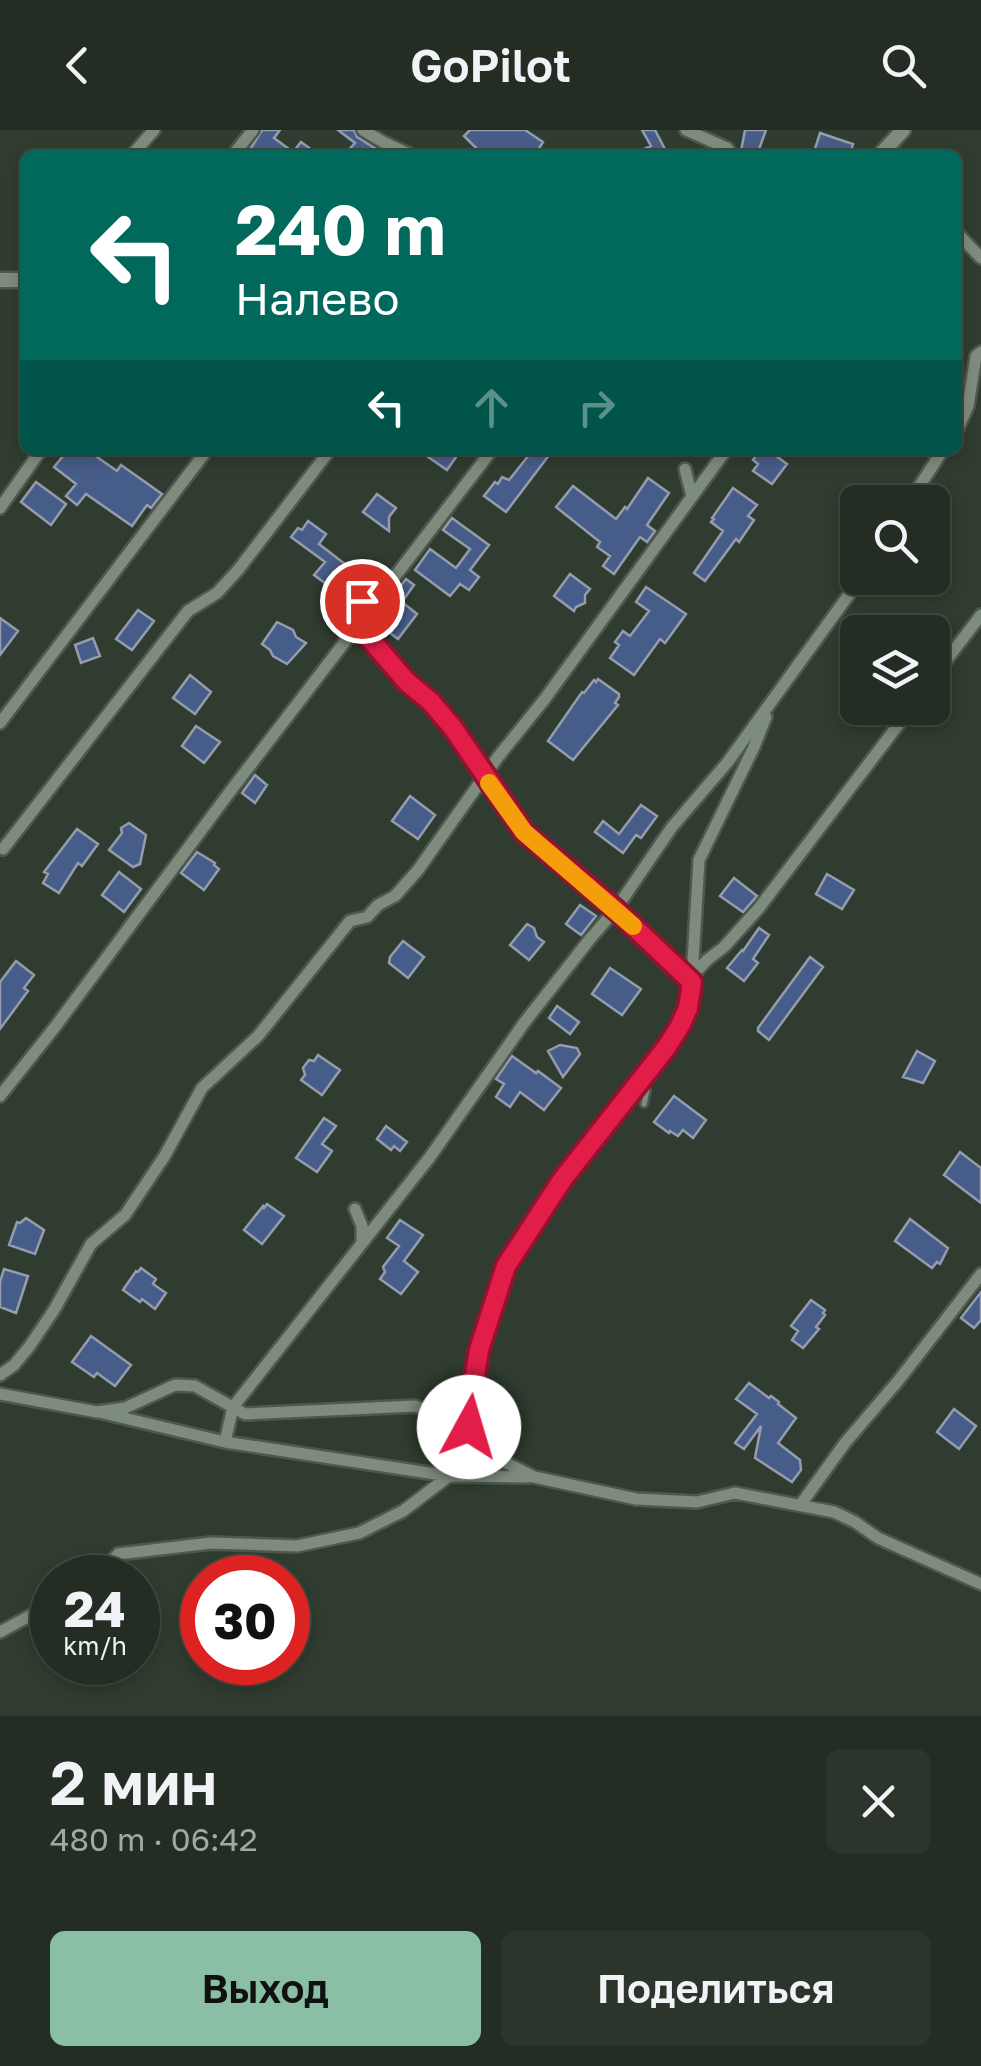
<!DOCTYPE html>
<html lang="ru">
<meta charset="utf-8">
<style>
body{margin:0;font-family:"Golos Text",sans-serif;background:#2c352b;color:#f1f3f6;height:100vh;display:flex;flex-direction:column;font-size:38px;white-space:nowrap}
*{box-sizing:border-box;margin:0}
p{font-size:32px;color:#a3a8a6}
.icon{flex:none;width:55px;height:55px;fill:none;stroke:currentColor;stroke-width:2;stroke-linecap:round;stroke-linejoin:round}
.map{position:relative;height:1586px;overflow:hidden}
.side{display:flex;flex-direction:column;background:#242d23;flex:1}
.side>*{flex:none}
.hud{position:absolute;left:20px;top:20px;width:942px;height:305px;border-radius:15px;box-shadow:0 5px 15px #0003,0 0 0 2px #414941;background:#00695c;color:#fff;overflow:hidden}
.tools{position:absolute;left:840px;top:355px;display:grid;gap:20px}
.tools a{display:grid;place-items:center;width:110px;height:110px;border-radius:15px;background:#242d23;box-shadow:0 5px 15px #0003,0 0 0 2px #414941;font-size:50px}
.speed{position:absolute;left:30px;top:1425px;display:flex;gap:20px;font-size:50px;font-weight:700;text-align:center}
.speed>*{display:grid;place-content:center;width:130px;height:130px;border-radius:50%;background:#242d23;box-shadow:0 5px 15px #0003,0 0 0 2px #414941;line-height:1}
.speed small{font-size:25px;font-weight:400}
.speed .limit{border:15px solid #d22;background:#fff;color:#111}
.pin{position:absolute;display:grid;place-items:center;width:85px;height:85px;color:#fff;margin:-42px;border:5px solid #fff;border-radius:50%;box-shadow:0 2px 10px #0007}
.me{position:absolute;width:110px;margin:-55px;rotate:6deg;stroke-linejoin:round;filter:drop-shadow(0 0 8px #0008)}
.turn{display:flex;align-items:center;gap:35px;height:210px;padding:0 50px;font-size:45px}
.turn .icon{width:130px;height:130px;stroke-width:2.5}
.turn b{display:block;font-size:70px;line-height:85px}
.lanes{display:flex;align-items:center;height:95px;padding:0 50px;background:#0003;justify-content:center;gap:50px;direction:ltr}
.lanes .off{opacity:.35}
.round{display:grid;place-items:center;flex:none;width:105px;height:105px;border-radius:15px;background:#2c352b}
.overview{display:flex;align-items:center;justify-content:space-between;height:170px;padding:0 50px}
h1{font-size:60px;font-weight:600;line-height:75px}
.primary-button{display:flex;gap:20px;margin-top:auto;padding:20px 50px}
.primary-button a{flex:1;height:115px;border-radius:15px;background:#8abfa5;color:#111;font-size:40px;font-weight:600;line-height:115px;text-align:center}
.primary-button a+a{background:#2c352b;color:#f1f3f6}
header{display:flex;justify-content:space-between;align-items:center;height:130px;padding:0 50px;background:#242d23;font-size:45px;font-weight:600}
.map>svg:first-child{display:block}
.building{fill:#475d89;stroke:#949cad;stroke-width:2.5}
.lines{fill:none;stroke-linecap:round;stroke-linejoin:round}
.service-casing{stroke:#4f584e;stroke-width:10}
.minor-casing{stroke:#4f584e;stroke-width:16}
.tertiary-casing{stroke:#4f584e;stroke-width:19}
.service{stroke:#7e8c7d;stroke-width:5}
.minor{stroke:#7e8c7d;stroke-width:11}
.tertiary{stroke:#7e8c7d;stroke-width:14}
.route-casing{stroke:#92132f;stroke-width:25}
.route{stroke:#e11d48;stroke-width:18}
.slow{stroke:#f59e0b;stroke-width:18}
</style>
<header><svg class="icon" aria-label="back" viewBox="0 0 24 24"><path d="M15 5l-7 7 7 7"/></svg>GoPilot<svg class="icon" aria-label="search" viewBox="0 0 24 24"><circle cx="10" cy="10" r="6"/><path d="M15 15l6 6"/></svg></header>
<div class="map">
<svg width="981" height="1586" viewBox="0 0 981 1586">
<rect width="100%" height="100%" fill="#303c2f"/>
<!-- building -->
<path class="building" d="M262 0H280L274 8 293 22 301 12 319 25H261L251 18Z
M338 0H354L357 7 376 19 370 25H344L355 13Z
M470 0H525L543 12 535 25H483L464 6Z
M642 0H655L668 25H631L651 16Z
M745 0H766L757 25 741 21Z
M820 3 853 14 850 25H813Z
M68 320H87L117 341 121 335 162 364 151 378 147 375 132 396 86 364 77 375 66 366 76 354 54 337Z
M433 320H461L447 340 428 327Z
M533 320H553L506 382 484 366 495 352 498 354 502 347 509 350Z
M760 320H768L787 334 772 354 753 341 758 334 753 330Z
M648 348 669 363 647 395 655 401 647 412 640 407 614 444 603 436 610 426 597 417 600 412 556 377 573 356 616 389 625 377 627 379Z
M36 352 66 374 51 395 21 372Z
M733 358 757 375 748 386 754 390 739 412 736 409 705 451 694 443 723 401 711 392 714 389 712 388Z
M377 364 396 378 389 387V401L363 382Z
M452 388 489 415 470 440 479 447 469 460 460 454 450 466 415 440 430 419 456 438 470 419 443 400Z
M308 391 326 404 319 414 350 438 333 459 314 445 325 432 291 407 298 398 302 400Z
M570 444 590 459 585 465V473L576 477 574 481 554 466Z
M406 449 414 455 402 472 417 484 398 509 374 491Z
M646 457 686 484 665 513 660 509 634 545 610 528 619 515 615 512 623 501 630 506 649 481 636 472Z
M138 480 154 491 132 520 116 509Z
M0 488 18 501 0 525Z
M277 492 293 500 296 507 306 513 287 534 273 526 270 520 262 514Z
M93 508 100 526 81 533 75 515Z
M190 545 211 562 195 584 173 568Z
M598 549 619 564V567L615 573 618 575 573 630 548 611 582 562 584 563 594 550 596 552Z
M196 596 220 612 204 633 182 616Z
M255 645 267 655 255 673 242 663Z
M410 666 435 685 418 709 392 691Z
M641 675 657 686 641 708 636 705 623 723 595 702 603 691 619 704Z
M129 693 146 705 140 734 133 737 109 720 122 703 121 698Z
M77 699 98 714 82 736 78 733 59 763 43 753 48 744 44 742Z
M197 722 215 733 214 735 219 739 204 760 181 743Z
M119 742 141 759 124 782 102 765Z
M827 744 854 760 842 779 816 764Z
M734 748 757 766 743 782 720 766Z
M580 775 596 786 581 805 566 794Z
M527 794 534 798 537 807 544 812 529 830 510 815Z
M759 798 769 805 753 829 758 833 744 851 727 838 742 820 743 821Z
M403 811 424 827 408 848 389 833 390 827Z
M810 827 823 837 769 910 758 901V898Z
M16 831 34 845 24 858 28 861 0 899V852Z
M610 838 641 859 622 885 592 864Z
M557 876 579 892 570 904 549 888Z
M560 915 577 918 580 924 563 947 548 921Z
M917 921 935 931 923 953 903 947Z
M318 925 340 940 322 965 301 950 305 945 303 938 309 930 314 931Z
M512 926 536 943 538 941 561 958 544 980 520 962 510 977 496 967 504 954 496 949Z
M674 966 706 990 693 1008 683 1000 678 1006 670 1001 669 1003 654 992Z
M324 988 336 996 322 1014 332 1021 317 1042 296 1028Z
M386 996 407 1012 400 1021 394 1016 391 1020 377 1009Z
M960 1022 981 1038V1073L944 1045Z
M267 1074 284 1086 262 1114 244 1100 263 1076 264 1078Z
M26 1088 44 1100 35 1124 9 1115 17 1092 20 1093Z
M910 1089 948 1118 940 1134 937 1132 932 1138 895 1111Z
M400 1090 423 1105 404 1131 418 1142 401 1164 380 1149 385 1142 383 1137 399 1116 387 1108Z
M141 1138 156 1149 153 1154 166 1163 155 1179 142 1169 140 1172 123 1160 136 1141 138 1142Z
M4 1139 28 1146 16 1183 0 1177V1152Z
M981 1162V1190L974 1198 961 1188Z
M811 1170 825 1180 823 1183 825 1185 816 1197 819 1199 803 1218 792 1210 798 1201 791 1196Z
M91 1206 131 1235 115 1256 97 1243 94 1247 72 1232Z
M749 1253 769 1268 771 1266 779 1272 778 1274 796 1288 778 1313 800 1330 801 1340 792 1352 755 1328 761 1296 744 1319 735 1313 757 1284 736 1269Z
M954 1279 976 1296 959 1319 937 1302Z"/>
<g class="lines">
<!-- service casing -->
<g class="service-casing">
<path id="service" d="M638 955 647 961 644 974"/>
</g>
<!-- minor casing -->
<g class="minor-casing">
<path id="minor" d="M363 0 383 12 411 25
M686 0 727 18 732 25
M132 25 154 0
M233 25 253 0
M958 104 981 128
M958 298 968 276 976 226 981 222
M685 339 692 367
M909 372 943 320
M0 378 41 320
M362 471 365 478 364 503 407 552 431 572 453 598 524 702 616 779 691 852
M932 549 981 485
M0 593 207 320
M3 719 188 481 217 463 238 440 330 320
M692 848 699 730 754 617 766 587
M0 966 55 897 229 663 492 320
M355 1079 362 1096V1111
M0 1245 14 1235 29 1217 54 1180 91 1114 125 1085 164 1027 202 958 258 906 350 791 367 787 378 775 395 766 418 740 498 627 544 570 726 320
M0 1264 97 1282 125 1278 175 1255 195 1256 245 1284 415 1276 429 1281 443 1296 479 1319 534 1347 636 1369 697 1372 735 1363 834 1382 855 1392 878 1408 981 1454
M103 1283 225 1312
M479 1318 469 1297 468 1287 479 1220 506 1135 562 1050 666 917 680 896 688 878 694 844 707 830 724 817 759 778 911 578
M449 1346 225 1312 233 1277 430 1027 524 893 590 809 616 779 672 697 727 633 861 448
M801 1374 845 1313 898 1251 981 1144
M97 1448 118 1424 211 1413 297 1416 359 1403 403 1381 449 1346 528 1347
M0 1502 52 1474"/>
</g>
<!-- tertiary casing -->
<g class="tertiary-casing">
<path id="tertiary" d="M880 25 903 0
M0 150H25"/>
</g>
<!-- service -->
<use href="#service" class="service"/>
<!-- minor -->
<use href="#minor" class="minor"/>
<!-- tertiary -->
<use href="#tertiary" class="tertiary"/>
</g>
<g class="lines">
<!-- route casing -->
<g class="route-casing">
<path id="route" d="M362 471 364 478V502L407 552 431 572 453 598 524 702 616 780 692 852 688 878 680 896 666 918 562 1050 506 1136 479 1220 468 1287 469 1297"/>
</g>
<!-- route -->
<use href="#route" class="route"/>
<!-- slow -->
<path class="slow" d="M489 653 524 702 633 796"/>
</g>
</svg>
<div class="tools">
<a><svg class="icon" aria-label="search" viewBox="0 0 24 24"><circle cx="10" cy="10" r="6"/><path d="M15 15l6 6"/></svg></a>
<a><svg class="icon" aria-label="layers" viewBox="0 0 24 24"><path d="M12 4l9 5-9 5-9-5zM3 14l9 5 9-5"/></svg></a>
</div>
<div class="speed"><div>24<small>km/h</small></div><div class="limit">30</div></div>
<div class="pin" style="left:362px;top:471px;background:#d93025"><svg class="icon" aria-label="arrive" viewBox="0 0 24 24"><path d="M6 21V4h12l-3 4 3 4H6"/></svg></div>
<svg class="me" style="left:469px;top:1297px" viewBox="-20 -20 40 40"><circle r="19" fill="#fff"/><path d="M0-13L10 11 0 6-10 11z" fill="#e11d48"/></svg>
<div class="hud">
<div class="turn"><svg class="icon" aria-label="left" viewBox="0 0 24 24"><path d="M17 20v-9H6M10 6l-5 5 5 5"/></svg><div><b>240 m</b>Налево</div></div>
<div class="lanes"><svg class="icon" aria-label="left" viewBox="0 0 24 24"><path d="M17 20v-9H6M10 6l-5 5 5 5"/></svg><svg class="icon off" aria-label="ahead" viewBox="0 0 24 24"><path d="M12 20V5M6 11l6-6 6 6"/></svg><svg class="icon off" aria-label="right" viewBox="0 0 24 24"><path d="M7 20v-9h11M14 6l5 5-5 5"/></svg></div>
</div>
</div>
<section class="side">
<div class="overview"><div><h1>2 мин</h1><p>480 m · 06:42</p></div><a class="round"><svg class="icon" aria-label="close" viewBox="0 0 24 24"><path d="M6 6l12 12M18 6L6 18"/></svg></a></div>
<div class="primary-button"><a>Выход</a><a>Поделиться</a></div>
</section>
